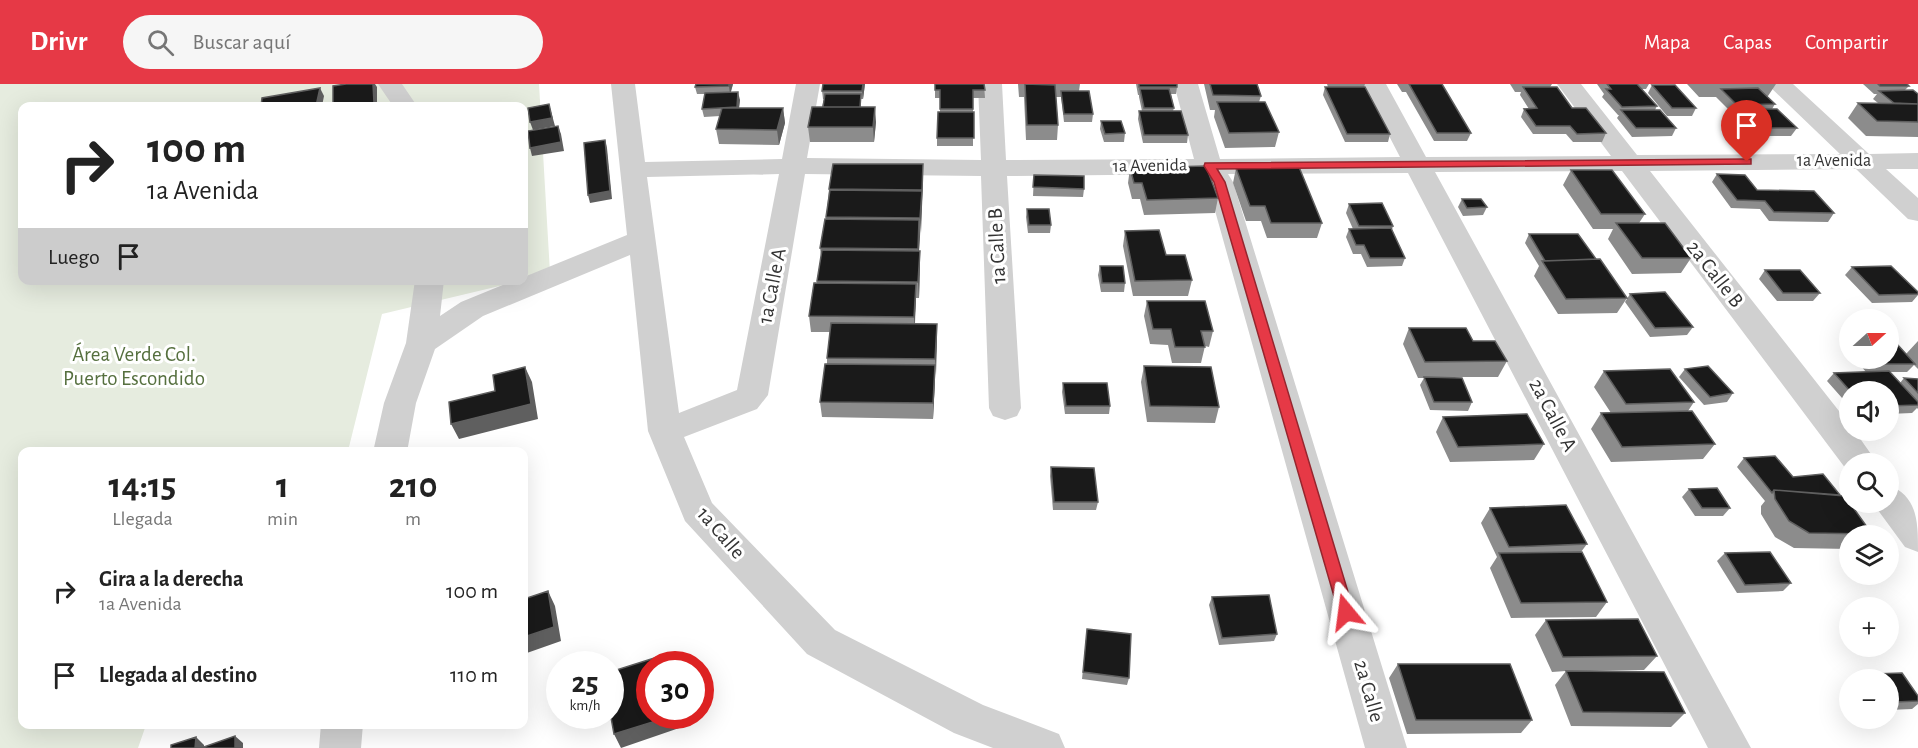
<!DOCTYPE html>
<html lang="es">
<meta charset="utf-8">
<style>
body{margin:0;font-family:"Alegreya Sans",sans-serif;background:#f6f6f6;color:#222;height:100vh;display:flex;flex-direction:column;font-size:22px;white-space:nowrap}
*{box-sizing:border-box;margin:0}
p{font-size:20px;color:#767676}
.icon{flex:none;width:33px;height:33px;fill:none;stroke:currentColor;stroke-width:2;stroke-linecap:round;stroke-linejoin:round}
.map{position:relative;flex:1;overflow:hidden}
.drawer{position:absolute;left:18px;top:363px;width:510px;height:282px;display:flex;flex-direction:column;background:#fff;border-radius:12px;box-shadow:0 6px 24px #0002}
.drawer>*{flex:none}
.top-card{position:absolute;left:18px;top:18px;width:510px;height:183px;border-radius:12px;box-shadow:0 6px 24px #0002;background:#fff;color:#222;overflow:hidden}
.needle{width:39px;rotate:69deg}
.tools{position:absolute;left:1839px;top:225px;display:grid;gap:12px}
.tools a{display:grid;place-items:center;width:60px;height:60px;border-radius:50%;background:#fff;box-shadow:0 6px 24px #0002;font-size:30px}
.speed{position:absolute;left:546px;top:567px;display:flex;gap:12px;font-size:30px;font-weight:700;text-align:center}
.speed>*{display:grid;place-content:center;width:78px;height:78px;border-radius:50%;background:#fff;box-shadow:0 6px 24px #0002;line-height:1}
.speed small{font-size:15px;font-weight:400}
.speed .limit{border:9px solid #d22;background:#fff;color:#111}
.pin{position:absolute;display:grid;place-items:center;width:51px;height:51px;color:#fff;margin:-62px -26px;border-radius:50% 50% 50% 0;rotate:-45deg;box-shadow:0 0 6px #0007}
.pin .icon{rotate:45deg}
.me{position:absolute;width:66px;margin:-33px;rotate:344deg;stroke-linejoin:round;filter:drop-shadow(0 0 4px #0008)}
.turn{display:flex;align-items:center;gap:21px;height:126px;padding:0 30px;font-size:27px}
.turn .icon{width:78px;height:78px;stroke-width:2.5}
.turn b{display:block;font-size:42px;line-height:51px}
.then{display:flex;align-items:center;height:57px;padding:0 30px;background:#0003;gap:12px;font-size:22px}
.eta{display:flex;justify-content:space-evenly;align-items:center;height:102px;text-align:center}
.eta b{font-size:36px;font-weight:600;line-height:42px}
ul{padding:0;list-style:none}
li{display:flex;align-items:center;gap:18px;height:84px;padding:0 30px}
li div{flex:1}
li b{display:block;font-size:22px}
li em{font-style:normal}
header{display:flex;align-items:center;gap:36px;box-sizing:border-box;height:84px;padding:0 30px;background:#e63946;color:#fff}
header strong{font-size:28px}
nav{display:flex;gap:33px;margin-inline-start:auto;font-size:21px}
.search{width:420px;height:54px;background:#f6f6f6;display:flex;align-items:center;gap:15px;box-sizing:border-box;padding:0 21px;border-radius:33px;color:#767676;font-size:22px}
.map>svg:first-child{display:block}
.green{fill:#e6ecdf}
.lines{fill:none;stroke-linecap:round;stroke-linejoin:round}
.minor{fill:#d0d0d0;fill-rule:evenodd}
.wall{fill:#8c8c8c}
.shaded-wall{fill:#5f5f5f}
.building{fill:#1a1a1a;stroke:#5f5f5f;stroke-width:1.5}
.route{fill:#e63946;stroke:#96252e;stroke-width:1.5}
.labels{text-anchor:middle;dominant-baseline:central;stroke-width:6;stroke-linejoin:round;paint-order:stroke}
.far-street-label{font-size:18px;fill:#333;stroke:#fff}
.street-label{font-size:21px;fill:#333;stroke:#fff}
.park-label{font-size:21px;fill:#56703f;stroke:#fff}
</style>
<header>
<strong>Drivr</strong>
<div class="search"><svg class="icon" aria-label="search" viewBox="0 0 24 24"><circle cx="10" cy="10" r="6"/><path d="M15 15l6 6"/></svg>Buscar aquí</div>
<nav><a>Mapa</a><a>Capas</a><a>Compartir</a></nav>
</header>
<div class="map">
<svg width="1918" height="664" viewBox="0 0 1918 664">
<rect width="100%" height="100%" fill="#fff"/>
<!-- green -->
<path class="green" d="M0 0H539L550 189 524 196V22H22V196L520 197 382 230 348 367 22 368V640L146 641 138 664H0Z"/>
<g class="lines">
<!-- minor -->
<path class="minor" d="M378 0H402L417 22H393Z
M611 0H635L645 78 782 75 796 0H820L807 74 981 76 978 0H1002L1006 76 1194 75 1174 0H1198L1220 75 1400 73 1362 0H1386L1426 73 1611 72 1557 0H1581L1637 71 1840 70 1767 0H1793L1869 70 1918 69V85H1886L1918 114V137L1908 135 1856 85 1650 87 1850 341V346H1854L1878 380H1850L1849 389 1622 87 1435 88 1751 664H1708L1408 89 1228 90 1233 98 1407 664H1365L1207 98 1202 90 1007 92 1021 324 1017 332 1005 336 993 332 989 324 981 92 805 90 768 311 757 325 684 353 712 419 835 546 983 621 1059 650 1065 664H993L954 649 807 570 685 437 648 347 630 171 483 232 435 265 416 319 407 368H373L384 319 406 259 415 196H444L440 232 461 218 515 196H524V193L627 151ZM779 90 737 306 679 329 647 93Z
M1888 401C1918 412 1918 438 1918 468L1905 463 1872 418H1888Z
M321 640H363L361 664H319Z"/>
</g>
<!-- wall -->
<path class="wall" d="M733 0 731 8 740 16 739 24H783L785 39 779 61 719 60 716 45 720 32 704 33 702 25 705 10H697L695 3Z
M865 0 863 15H861V23L876 38 874 58H810L808 43 822 23 824 15H823L822 7Z
M935 0H984L985 14H973V62H937V54L940 28V14H935Z
M1018 0H1080L1079 7 1093 30 1092 38H1064L1061 13H1056L1058 41 1057 56H1026L1024 13H1019Z
M1136 0H1177V3L1176 10H1171L1174 24 1173 27 1188 51 1187 59H1143L1138 35 1139 27H1142L1139 13V11H1138Z
M1204 0H1257L1261 12 1259 18 1279 48 1275 63 1225 64 1214 33 1215 26H1210Z
M1327 0H1365L1364 3 1390 50 1388 58H1345L1323 11 1325 3H1328Z
M1397 0H1442L1471 49 1467 57H1434L1406 8H1402Z
M1510 0H1552L1550 3 1572 24 1606 49 1602 58H1573L1566 50H1533L1521 33 1524 25H1529L1520 11 1521 8H1515Z
M1597 0H1649L1646 5H1641L1657 22 1655 26 1676 44 1672 52 1632 53 1617 34 1619 31H1618L1602 13 1604 10Z
M1687 0H1776L1768 12H1766L1775 20 1772 25 1797 44 1791 52H1755L1737 34 1740 29H1732L1716 13H1699Z
M1863 0H1907L1909 2 1905 6 1918 10V53L1866 52 1848 34 1858 19H1878L1873 15 1877 10H1874Z
M1652 1 1696 24 1692 32H1667L1648 9Z
M1101 37 1125 49 1124 58H1104L1100 45Z
M1130 84 1218 114 1215 129 1144 131 1140 115H1132L1128 99Z
M1236 84 1322 139 1317 154H1267L1261 137H1246L1233 99Z
M1571 86 1645 130 1639 139 1691 174 1681 189 1632 190 1608 155 1613 145H1593L1563 101Z
M1717 90 1757 106 1834 129 1828 138 1769 137 1760 125 1731 124 1712 98Z
M1034 91 1084 105 1083 113 1033 112Z
M923 96 922 123 919 167 920 183 919 214H916L915 240 937 256 933 335 822 333 820 318 827 280V274L830 248H811L809 232 817 199 821 172 820 164 826 135 829 105Z
M1462 115 1487 123 1483 131 1463 132 1458 123Z
M1349 120 1393 142 1392 146 1405 174 1402 182 1367 183 1361 170H1353L1346 153 1349 145H1353L1346 129Z
M1027 125 1051 141 1050 149H1028L1026 133Z
M1125 147 1166 171 1192 196 1188 212H1133L1123 162Z
M1529 150 1596 175 1627 214 1617 229 1558 230 1534 192 1539 182 1525 159Z
M1100 182 1125 199 1124 208H1101L1098 191Z
M1852 183 1918 208V211L1912 218 1872 219 1845 191Z
M1765 186 1820 209 1813 217H1777L1759 195Z
M1630 210 1693 243 1687 251 1650 253 1625 218Z
M1147 217 1213 247 1209 263 1205 262 1201 279H1172L1168 261 1150 260 1144 232Z
M1409 244 1473 257 1507 277 1498 293H1455L1472 318 1468 327 1430 326 1420 301 1424 294H1418L1403 260Z
M1918 257V285L1914 281 1907 288H1890L1900 299 1904 294 1918 295V325L1917 324 1912 329 1888 330V308H1850V323L1827 297 1834 289 1866 288 1854 274H1888L1906 270Z
M1144 282 1219 323 1215 339 1147 338 1141 298Z
M1685 285 1733 309 1727 318 1704 321 1679 293Z
M1604 287 1694 318 1688 327 1715 360 1703 375 1611 378 1591 345 1601 329H1611L1594 303Z
M1063 299 1110 322 1109 330H1065L1062 308Z
M1443 333 1544 360 1534 376 1450 378 1436 348Z
M1744 374 1793 393 1872 450 1870 452H1850V465L1794 464 1775 453 1761 430V422L1765 417 1737 383Z
M1051 383 1098 418 1096 426H1053L1050 392Z
M1689 405 1730 424 1723 432H1695L1682 413Z
M1490 424 1587 460 1581 468 1607 518 1596 533 1511 534 1490 484 1497 473 1481 439Z
M1725 469 1791 499 1783 507 1737 509 1717 477Z
M1212 513 1277 550 1274 557 1219 561 1209 521Z
M1546 536 1657 572 1644 586 1590 587 1685 629 1671 643 1571 642 1555 601 1566 587 1552 588 1535 551Z
M1087 545 1129 594 1127 601 1082 595Z
M1398 580 1532 636 1521 649 1407 650 1389 594Z
M1902 589 1918 612V620L1912 625 1888 626V596H1869L1875 590Z"/>
<!-- shaded-wall -->
<path class="shaded-wall" d="M373 0H375L377 3V22H354Z
M729 0H733L730 10 729 2Z
M863 0H865L863 15 862 7Z
M320 4 324 12 322 22H316Z
M738 8 740 16 738 31 737 23Z
M549 20 555 42 533 46 530 38Z
M875 23 876 38 874 58 873 43Z
M783 24 785 39 779 61 777 46Z
M558 42 561 50 564 67 532 72 530 64Z
M605 56 607 64 612 115 590 119 588 111Z
M923 80 922 123 921 149 920 134Z
M919 136 920 152 918 180V165Z
M920 167V183L919 214 918 198Z
M916 200V216L914 249V233Z
M937 240V256L936 291 935 275Z
M935 281V297L933 335V319Z
M525 283 532 298 538 335 459 355 451 340 531 320Z
M548 507 555 522 561 557 524 570V553Z
M672 632H683L685 642 621 664 614 650Z
M231 640H243L234 643Z
M235 652 243 659V664H235Z
M196 653 204 661V664H195Z"/>
<!-- building -->
<path class="building" d="M346 0H373L374 19 354 22H333V2Z
M696 0H729V2L695 3Z
M823 0H863L862 7H822Z
M935 0H984L985 6H973V25H940V6H935Z
M1025 0 1055 1 1058 41H1027Z
M1139 0H1177V3H1139Z
M1210 0H1257L1261 12 1213 11Z
M1409 0H1442L1471 49H1437Z
M1607 0H1637L1657 22 1622 23 1606 5H1611Z
M1878 0H1907L1909 2H1880Z
M1652 1H1675L1696 24H1672Z
M1325 3H1365L1390 50H1347Z
M1523 3H1557L1572 24H1586L1606 49 1577 50 1570 42H1536L1524 25 1537 24Z
M320 4 316 22H261L262 14Z
M1758 4 1775 20 1737 21 1721 5Z
M1140 5H1169L1174 24H1144Z
M1913 6 1918 10V20L1894 19 1879 7Z
M1061 7H1089L1093 30H1064Z
M738 8 737 23 702 25 705 9Z
M825 10H861L860 23H823Z
M1217 18H1265L1279 48 1229 49Z
M1858 19 1918 20V38L1877 37Z
M549 20 552 34 530 38 528 24Z
M812 23H875L873 43H808Z
M722 24H783L777 46 716 45Z
M1742 25H1777L1797 44H1761Z
M1621 26H1660L1676 44H1636Z
M1139 27H1181L1188 51H1144Z
M938 28H974V54H937Z
M1101 37H1121L1125 49 1105 50Z
M558 42 561 58 530 64 528 47Z
M605 56 610 107 588 111 584 59Z
M833 80H923L922 106 829 105Z
M1206 82 1218 114 1147 116 1142 99H1134L1130 84Z
M1299 83 1322 139H1271L1265 122H1250L1236 84Z
M1571 86H1612L1645 130H1601Z
M1717 90 1745 91 1757 106 1814 107 1834 129 1774 128 1765 117 1737 116Z
M1034 91 1084 92V105L1033 103Z
M830 106 922 107 920 134 826 133Z
M1462 115H1481L1487 123 1467 124Z
M1382 119 1393 142H1359L1349 120Z
M1027 125H1049L1051 141H1029Z
M825 135 919 136 918 165 820 164Z
M1616 139H1665L1691 174H1642Z
M1391 144 1405 174H1370L1364 161H1356L1349 145Z
M1159 146 1166 171H1185L1192 196 1135 197 1125 147Z
M1529 150H1578L1596 175 1545 177Z
M822 166 920 167 918 198 817 197Z
M1600 175 1627 214 1566 215 1542 177Z
M1100 182H1123L1125 199H1102Z
M1891 182 1918 208V210L1879 211 1852 183Z
M1765 186H1800L1820 209H1783Z
M814 199 916 200 914 233 809 232Z
M1665 208 1693 243 1655 244 1630 210Z
M1147 217H1205L1213 247H1201L1205 263H1175L1171 245H1153Z
M831 239 937 240 935 275 827 274Z
M1409 244H1466L1473 257H1495L1507 277 1425 278Z
M1888 250 1915 280H1873L1869 274H1888Z
M825 280 935 281 933 319 820 318Z
M1144 282 1211 283 1219 323 1150 322Z
M1708 282 1733 309 1710 313 1685 285Z
M525 283 531 320 451 340 449 318 495 307 493 291Z
M1670 285 1694 318 1626 320 1604 287Z
M1889 287 1918 318V321L1888 322V308H1851L1834 289Z
M1424 293 1462 294 1472 318H1434Z
M1904 294 1918 295V309Z
M1063 299H1107L1110 322H1066Z
M1692 327 1715 360 1622 363 1601 329Z
M1527 330 1544 360 1458 363 1443 333Z
M1775 372 1793 393 1823 390 1840 411 1774 406 1772 409 1744 374Z
M1051 383 1094 384 1098 418H1054Z
M1717 404 1730 424H1702L1689 405Z
M1774 406 1845 412 1872 450 1809 449 1789 437 1775 415Z
M1566 421 1587 460 1509 463 1490 424Z
M1582 468 1607 518 1521 519 1499 469Z
M1770 468 1791 499 1745 501 1725 469Z
M548 507 554 543 524 553V515Z
M1269 511 1277 550 1222 554 1212 513Z
M1638 535 1657 572 1563 573 1546 536Z
M1087 545 1131 550 1129 594 1083 588Z
M667 570 669 580H650V632H672L614 650 610 628V588Z
M1398 580H1510L1532 636H1416Z
M1566 587 1664 588 1685 629 1583 628Z
M1902 589 1918 612V617L1895 618 1888 609V596H1879L1875 590Z
M235 652V664H201Z
M196 653 195 664H171V661Z"/>
<!-- route -->
<path class="route" d="M1747 75H1751V80L1217 85 1225 98 1354 528 1351 533H1340L1214 98 1204 82 1205 79Z"/>
<g class="labels">
<!-- far-street labels -->
<g class="far-street-label">
<text x="1834" y="77">1a Avenida</text>
<text transform="translate(1150 82) rotate(-1)">1a Avenida</text>
</g>
<!-- street labels -->
<g class="street-label">
<text transform="translate(997 162) rotate(-93)">1a Calle B</text>
<text transform="translate(1715 190) rotate(52)">2a Calle B</text>
<text transform="translate(772 202) rotate(-79)">1a Calle A</text>
<text transform="translate(1553 331) rotate(62)">2a Calle A</text>
<text transform="translate(721 449) rotate(49)">1a Calle</text>
<text transform="translate(1369 607) rotate(74)">2a Calle</text>
</g>
<!-- park labels -->
<g class="park-label">
<text x="134" y="270">Área Verde Col.<tspan x="134" dy="24">Puerto Escondido</tspan></text>
</g>
</g>
</svg>
<div class="tools">
<a><svg class="needle" viewBox="-14 -14 28 28"><path d="M0-13l5 13h-10z" fill="#e53935"/><path d="M0 13l5-13h-10z" fill="#767676"/></svg></a>
<a><svg class="icon" aria-label="sound" viewBox="0 0 24 24"><path d="M4 9h4l5-4v14l-5-4H4zM17 9q2 3 0 6"/></svg></a>
<a><svg class="icon" aria-label="search" viewBox="0 0 24 24"><circle cx="10" cy="10" r="6"/><path d="M15 15l6 6"/></svg></a>
<a><svg class="icon" aria-label="layers" viewBox="0 0 24 24"><path d="M12 4l9 5-9 5-9-5zM3 14l9 5 9-5"/></svg></a>
<a>+</a>
<a>−</a>
</div>
<div class="speed"><div>25<small>km/h</small></div><div class="limit">30</div></div>
<div class="pin" style="left:1747px;top:78px;background:#d93025"><svg class="icon" aria-label="arrive" viewBox="0 0 24 24"><path d="M6 21V4h12l-3 4 3 4H6"/></svg></div>
<svg class="me" style="left:1346px;top:528px" viewBox="-20 -20 40 40"><path d="M0-17L14 15 0 8-14 15z" fill="#e63946" stroke="#fff" stroke-width="4"/></svg>
<div class="top-card">
<div class="turn"><svg class="icon" aria-label="right" viewBox="0 0 24 24"><path d="M7 20v-9h11M14 6l5 5-5 5"/></svg><div><b>100 m</b>1a Avenida</div></div>
<div class="then">Luego<svg class="icon" aria-label="arrive" viewBox="0 0 24 24"><path d="M6 21V4h12l-3 4 3 4H6"/></svg></div>
</div>
<section class="drawer">
<div class="eta">
<div><b>14:15</b><p>Llegada</p></div>
<div><b>1</b><p>min</p></div>
<div><b>210</b><p>m</p></div>
</div>
<ul>
<li><svg class="icon" aria-label="right" viewBox="0 0 24 24"><path d="M7 20v-9h11M14 6l5 5-5 5"/></svg><div><b>Gira a la derecha</b><p>1a Avenida</p></div><em>100 m</em></li>
<li><svg class="icon" aria-label="arrive" viewBox="0 0 24 24"><path d="M6 21V4h12l-3 4 3 4H6"/></svg><div><b>Llegada al destino</b></div><em>110 m</em></li>
</ul>
</section>
</div>
